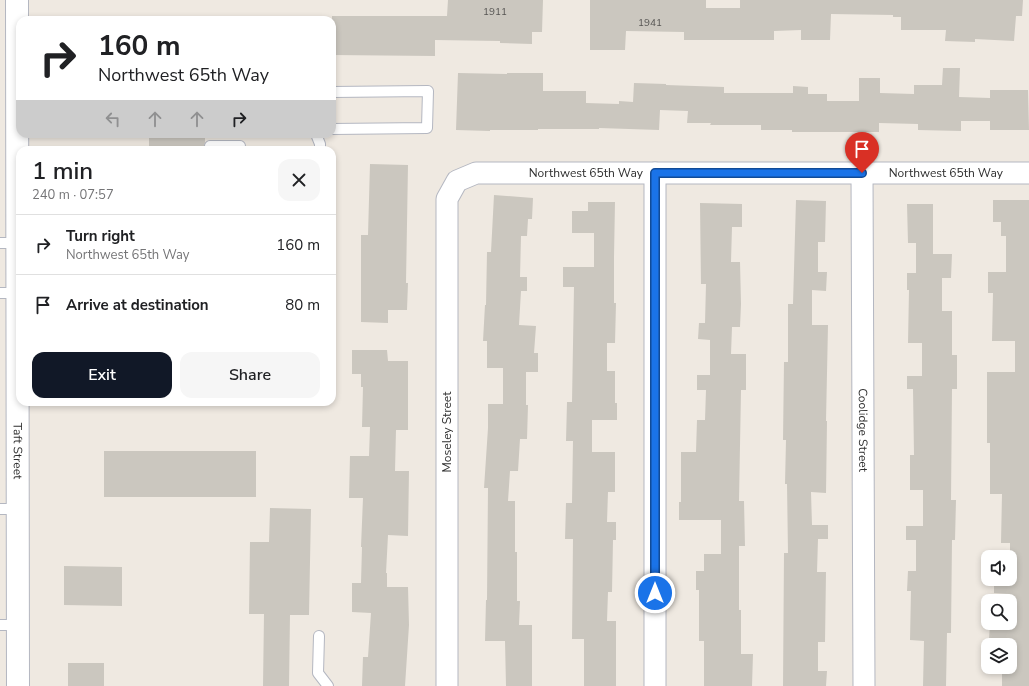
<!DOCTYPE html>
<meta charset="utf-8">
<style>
body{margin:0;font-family:"Nunito Sans",sans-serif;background:#f6f6f6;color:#202124;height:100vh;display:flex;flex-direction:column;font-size:15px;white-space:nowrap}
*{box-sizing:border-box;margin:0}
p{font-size:13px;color:#757577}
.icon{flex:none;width:22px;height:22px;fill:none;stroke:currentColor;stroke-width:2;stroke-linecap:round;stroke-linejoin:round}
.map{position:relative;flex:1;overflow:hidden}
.details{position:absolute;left:16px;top:146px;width:320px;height:260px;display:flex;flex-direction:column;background:#fff;border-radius:12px;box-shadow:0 2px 6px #0003}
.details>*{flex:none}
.top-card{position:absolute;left:16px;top:16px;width:320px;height:122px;border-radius:12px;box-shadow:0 2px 6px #0003;background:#fff;color:#202124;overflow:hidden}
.buttons{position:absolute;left:981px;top:550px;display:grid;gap:8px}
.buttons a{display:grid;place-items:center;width:36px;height:36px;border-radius:8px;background:#fff;box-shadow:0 2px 6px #0003;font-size:20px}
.pin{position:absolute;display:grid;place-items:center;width:34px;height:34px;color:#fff;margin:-41px -17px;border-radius:50% 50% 50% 0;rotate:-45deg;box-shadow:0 0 4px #0007}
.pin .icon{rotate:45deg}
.me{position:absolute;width:44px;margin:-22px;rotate:0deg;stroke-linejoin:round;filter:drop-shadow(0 0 3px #0008)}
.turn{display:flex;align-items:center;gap:14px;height:84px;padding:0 16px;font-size:18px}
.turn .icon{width:52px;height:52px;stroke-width:2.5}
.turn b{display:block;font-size:28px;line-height:34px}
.lanes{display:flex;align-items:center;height:38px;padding:0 16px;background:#0003;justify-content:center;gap:20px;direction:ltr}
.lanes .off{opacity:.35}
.round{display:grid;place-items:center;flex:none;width:42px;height:42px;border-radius:12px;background:#f6f6f6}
.overview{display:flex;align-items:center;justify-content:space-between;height:68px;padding:0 16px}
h1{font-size:24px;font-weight:600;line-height:30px}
.action{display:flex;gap:8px;margin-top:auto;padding:8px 16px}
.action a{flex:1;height:46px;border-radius:12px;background:#111827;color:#fff;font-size:16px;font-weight:600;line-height:46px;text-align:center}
.action a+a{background:#f6f6f6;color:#202124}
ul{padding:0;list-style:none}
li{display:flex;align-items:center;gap:12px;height:60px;padding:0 16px;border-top:1px solid #e0e0e0}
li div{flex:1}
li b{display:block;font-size:15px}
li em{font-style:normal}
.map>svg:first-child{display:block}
.building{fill:#cbc7bf}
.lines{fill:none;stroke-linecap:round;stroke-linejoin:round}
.lane-casing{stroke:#b4b7c1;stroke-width:12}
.street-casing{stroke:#b4b7c1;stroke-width:23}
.secondary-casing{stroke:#b4b7c1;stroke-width:24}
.lane{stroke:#fff;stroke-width:10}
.street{stroke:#fff;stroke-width:21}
.secondary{stroke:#fff;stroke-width:22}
.route-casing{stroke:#114b97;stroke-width:10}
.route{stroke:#1a73e8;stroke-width:7}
.labels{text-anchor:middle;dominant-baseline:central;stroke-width:4;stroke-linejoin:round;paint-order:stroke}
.number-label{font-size:10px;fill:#555452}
.street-label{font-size:12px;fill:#2e2e2e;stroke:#fff}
</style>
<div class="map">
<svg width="1029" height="686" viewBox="0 0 1029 686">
<rect width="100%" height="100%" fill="#efe9e1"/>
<!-- building -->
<path class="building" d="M448 0H543L542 32H532V44L500 43V41L435 40V56L332 55V16H447Z
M590 0H706V8H740V0H1023L1022 16H1016L1014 41 975 39V42L945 41 946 30H901V17H893V15L831 14 830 40H801V30L774 31V40H684V32L626 31 625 50H590Z
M943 68H960L959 97 990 98V90H1028L1029 130H990V121H961V131L918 130V124L879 123V132H792V130H761V125H710L711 123H687L688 111 660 110 659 130 599 128V129H538V130H490V131L456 130 458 73 507 74V73H543V91H586V103L619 104V101L633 102 634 83 666 84V85L724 87V93H793V86L808 87V94H827V101H859V78H880V93L914 94V85H942Z
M149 134H205V142L204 150H149Z
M370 164 408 165 406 283H408L407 310H388V323L361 322V235H368Z
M494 195 533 198 532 219H528L527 236H521L520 277H527V291H521L519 325 536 326 534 353H538V372H526V405H528L527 439H520L518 471H510L508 501H515V552H517V601H520L519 625H532V686H506L505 641H485L486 600H487L488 488H484L488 428V404H503V368H487V341H483L485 305H486L487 252H491Z
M796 200 826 201 825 242H818V272H827L826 291 812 290V325H828L826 421H827L826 493 811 492 812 525H828V539H818L817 572H826L825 642H818V671H827L826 686H783L784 553H788L787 484H785L786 440H783L784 362H788V304H793Z
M993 200H1029V686H1002V667H1010V640H989L990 623H1010V594L994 593V579H1010V543H1001L1002 494H990V443H987V372H1015V341H992L993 293H988V272H1006V236H1001V222H993Z
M588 202H615L614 257V303H616L615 343H607V371H615V403H617V420H592V452H615V492H608L607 522H616V540H613L612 592H608L607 621H616V686H584V639H572L573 539H565L566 503H572L573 441H566L567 402H572L574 287H563V267H594V233H572V211H588Z
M700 203 742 204V227H732L731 262H740L741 304 740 327H732L731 354H746V390H741L739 501H744L745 546H739V610H741V654H753L752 686H704V641H699V590H696V571H704V554H721V520H679V502H681V452H696L697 420H705L706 390H697V375H710V340L698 339 699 323H705L706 284H701Z
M907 204H933V254H952L951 278H942V311H952V355H957V389H952L951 500H956L955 540H952L951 633H947L946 686H923L924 641 910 640 911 591H907L908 571H916V540H906V526H923V490H910V455H914L913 389H907V376H922V343H908L909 290H907V273H916V243H908Z
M352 350H387L388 361H408V430H396L395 471H409L408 536 388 535 386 573H387V587H408L409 625 405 686H362L363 657H368L371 613 352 612V583H361L362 547H361L363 498H349L350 456H369L370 427H362L363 387H361V374H352Z
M104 451H256V497H104Z
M270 508 311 509 309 615H290L289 686H263L264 614H249L250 542H269Z
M64 566 122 567V606L64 605Z
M68 663H104V686H68Z"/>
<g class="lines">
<!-- lane casing -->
<g class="lane-casing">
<path id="lane" d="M332 92 428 91 427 128 332 129
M316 134 320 144V150
M210 150V146H240
M0 243H18
M0 293H18
M0 509H18
M0 625H18
M319 636 318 673 328 686"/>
</g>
<!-- street casing -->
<g class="street-casing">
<g id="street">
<path id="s1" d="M862 173 864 686"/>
<path id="s2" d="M447 686V199L457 181 476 173H1029"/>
<path d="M655 686V173"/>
</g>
</g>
<!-- secondary casing -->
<g class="secondary-casing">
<g id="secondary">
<path id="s3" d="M17 0 18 686"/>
</g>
</g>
<!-- lane -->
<use href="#lane" class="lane"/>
<!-- street -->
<use href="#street" class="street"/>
<!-- secondary -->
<use href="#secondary" class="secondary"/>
</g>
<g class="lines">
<!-- route casing -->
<g class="route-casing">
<path id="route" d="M655 593V173H862"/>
</g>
<!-- route -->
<use href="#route" class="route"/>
</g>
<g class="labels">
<!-- number labels -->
<g class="number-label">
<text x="495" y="12">1911</text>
<text x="650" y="23">1941</text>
</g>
<!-- street labels -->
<g class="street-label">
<text stroke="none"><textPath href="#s2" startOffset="638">Northwest 65th Way</textPath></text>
<text stroke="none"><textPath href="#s2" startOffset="998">Northwest 65th Way</textPath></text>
<text stroke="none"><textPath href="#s1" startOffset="257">Coolidge Street</textPath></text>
<text transform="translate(447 432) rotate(-90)">Moseley Street</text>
<text stroke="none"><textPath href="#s3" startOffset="451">Taft Street</textPath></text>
</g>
</g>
</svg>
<div class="buttons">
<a><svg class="icon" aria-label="sound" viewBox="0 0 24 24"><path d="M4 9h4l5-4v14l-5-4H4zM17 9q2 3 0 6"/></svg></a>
<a><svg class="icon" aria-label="search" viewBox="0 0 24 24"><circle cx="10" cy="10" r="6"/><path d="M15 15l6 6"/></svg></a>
<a><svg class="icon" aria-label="layers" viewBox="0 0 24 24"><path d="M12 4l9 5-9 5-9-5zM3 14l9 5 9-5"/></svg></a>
</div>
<div class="pin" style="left:862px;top:173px;background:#d93025"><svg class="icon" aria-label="arrive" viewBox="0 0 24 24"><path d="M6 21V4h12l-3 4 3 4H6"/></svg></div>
<svg class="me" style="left:655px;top:593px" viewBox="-20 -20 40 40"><circle r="17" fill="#1a73e8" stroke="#fff" stroke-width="3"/><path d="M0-11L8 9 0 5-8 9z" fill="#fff"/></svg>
<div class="top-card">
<div class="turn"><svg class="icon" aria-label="right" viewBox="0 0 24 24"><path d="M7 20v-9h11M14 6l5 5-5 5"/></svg><div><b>160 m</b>Northwest 65th Way</div></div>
<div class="lanes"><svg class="icon off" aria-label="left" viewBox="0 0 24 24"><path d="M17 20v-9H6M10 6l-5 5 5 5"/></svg><svg class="icon off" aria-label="ahead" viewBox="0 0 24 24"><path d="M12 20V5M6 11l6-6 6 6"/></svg><svg class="icon off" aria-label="ahead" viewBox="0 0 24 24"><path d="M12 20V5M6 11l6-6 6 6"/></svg><svg class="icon" aria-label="right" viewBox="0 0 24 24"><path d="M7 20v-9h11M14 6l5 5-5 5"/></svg></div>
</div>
<section class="details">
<div class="overview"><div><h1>1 min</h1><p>240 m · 07:57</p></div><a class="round"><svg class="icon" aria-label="close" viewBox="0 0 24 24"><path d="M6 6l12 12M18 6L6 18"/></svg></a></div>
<ul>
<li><svg class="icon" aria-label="right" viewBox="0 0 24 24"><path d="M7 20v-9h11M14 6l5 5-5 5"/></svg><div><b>Turn right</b><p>Northwest 65th Way</p></div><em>160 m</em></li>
<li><svg class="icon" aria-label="arrive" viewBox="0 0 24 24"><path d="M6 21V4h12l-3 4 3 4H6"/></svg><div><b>Arrive at destination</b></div><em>80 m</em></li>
</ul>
<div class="action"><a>Exit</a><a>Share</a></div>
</section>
</div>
